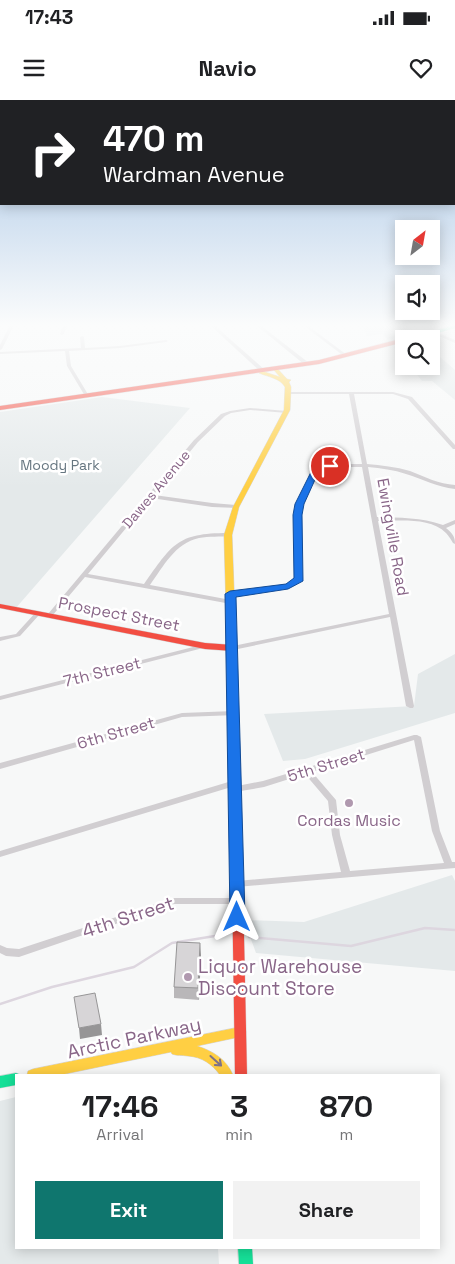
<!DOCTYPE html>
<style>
body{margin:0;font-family:"Space Grotesk",sans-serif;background:#f2f2f2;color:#202124;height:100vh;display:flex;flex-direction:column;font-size:19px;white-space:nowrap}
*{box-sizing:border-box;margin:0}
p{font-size:16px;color:#757577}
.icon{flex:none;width:28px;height:28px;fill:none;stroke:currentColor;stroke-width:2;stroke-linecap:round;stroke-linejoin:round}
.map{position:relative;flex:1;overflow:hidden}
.sheet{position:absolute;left:15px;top:974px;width:425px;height:175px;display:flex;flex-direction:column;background:#fff;border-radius:0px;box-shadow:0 2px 12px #0003}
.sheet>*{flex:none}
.hud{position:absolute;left:0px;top:0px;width:455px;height:105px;box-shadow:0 2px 12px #0003;background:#202124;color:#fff;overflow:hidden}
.needle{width:32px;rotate:31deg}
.buttons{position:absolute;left:395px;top:120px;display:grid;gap:10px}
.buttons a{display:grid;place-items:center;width:45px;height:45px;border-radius:0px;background:#fff;box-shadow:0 2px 12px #0003;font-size:25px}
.pin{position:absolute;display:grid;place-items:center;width:42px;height:42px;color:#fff;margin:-21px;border:2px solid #fff;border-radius:50%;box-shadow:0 1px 5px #0007}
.me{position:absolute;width:55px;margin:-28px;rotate:0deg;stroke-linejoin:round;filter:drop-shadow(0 0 4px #0008)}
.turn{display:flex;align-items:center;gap:18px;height:105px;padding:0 20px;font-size:22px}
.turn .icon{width:65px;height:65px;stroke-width:2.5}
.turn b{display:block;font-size:35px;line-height:42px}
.eta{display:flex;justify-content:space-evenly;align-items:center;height:85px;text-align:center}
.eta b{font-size:30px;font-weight:700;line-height:35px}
.cta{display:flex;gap:10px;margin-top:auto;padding:10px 20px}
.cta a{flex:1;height:58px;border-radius:0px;background:#0f766e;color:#fff;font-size:20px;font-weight:700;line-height:58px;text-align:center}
.cta a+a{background:#f2f2f2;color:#202124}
.status{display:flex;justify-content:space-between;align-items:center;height:35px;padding:0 25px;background:#fff;direction:ltr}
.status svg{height:14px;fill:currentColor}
header{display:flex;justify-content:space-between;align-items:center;height:65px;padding:0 20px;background:#fff;font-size:22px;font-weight:700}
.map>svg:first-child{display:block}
.green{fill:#e4e9ea}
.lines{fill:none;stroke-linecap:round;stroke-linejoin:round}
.stream{stroke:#ddd6df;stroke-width:2.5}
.fast-casing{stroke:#d5d4d6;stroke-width:1}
.slow-casing{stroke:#d5d4d6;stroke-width:1}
.jam-casing{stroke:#d5d4d6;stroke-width:1}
.street{fill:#d1ced1;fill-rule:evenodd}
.fast{fill:#16e098;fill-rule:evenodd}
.slow{fill:#ffcf43;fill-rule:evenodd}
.jam{fill:#f24e42;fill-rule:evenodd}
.wall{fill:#b9b7b9}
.shaded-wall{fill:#969596}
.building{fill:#d7d5d7;stroke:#969596}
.oneway{stroke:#7e728a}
.route{fill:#1a73e8;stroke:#114b97}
.poi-dot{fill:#b099af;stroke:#fff;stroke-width:2}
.labels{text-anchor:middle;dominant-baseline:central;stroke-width:5;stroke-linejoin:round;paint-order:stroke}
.far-park-label{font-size:14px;fill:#667680;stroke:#fff}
.far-street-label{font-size:14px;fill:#896688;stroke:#fff}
.street-label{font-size:16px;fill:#896688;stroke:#fff}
.poi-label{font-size:16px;fill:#896688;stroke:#fff}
.near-street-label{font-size:19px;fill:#896688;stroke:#fff}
.near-poi-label{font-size:19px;fill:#896688;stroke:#fff;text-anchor:start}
</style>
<div class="status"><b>17:43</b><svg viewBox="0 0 49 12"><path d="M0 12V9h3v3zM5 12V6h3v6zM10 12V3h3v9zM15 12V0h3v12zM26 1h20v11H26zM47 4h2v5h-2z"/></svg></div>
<header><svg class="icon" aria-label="menu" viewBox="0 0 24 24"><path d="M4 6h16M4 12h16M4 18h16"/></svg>Navio<svg class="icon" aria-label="heart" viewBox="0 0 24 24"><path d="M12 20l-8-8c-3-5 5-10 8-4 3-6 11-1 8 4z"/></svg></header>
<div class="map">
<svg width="455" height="1164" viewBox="0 0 455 1164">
<rect width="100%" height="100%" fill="#f7f8f8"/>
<!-- green -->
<path class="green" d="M362 225H413L407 227 418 232 388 240 383 234 367 236Z
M431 249 455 270V300L432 281H422L410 266H431Z
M102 297 190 308 15 509 0 506V312Z
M455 554V613L305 659 283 661 264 614 414 606 418 574Z
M452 775 455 781V871L256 853 244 820 304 822Z
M16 997V1148H218L219 1164H0V1001Z"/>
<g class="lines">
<!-- stream -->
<path class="stream" d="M249 837 351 846 425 828 455 830
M0 904 52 887 134 867 172 843 227 834"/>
<!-- fast casing -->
<g class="fast-casing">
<path id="fast" d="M455 225V228L416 239H407Z
M16 973 21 975H16V985L0 988V976Z
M238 1148H252L253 1164H239Z"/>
</g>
<!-- slow casing -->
<g class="slow-casing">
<path id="slow" d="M276 267 287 279 291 280 289 282 291 287 290 310 239 407 232 435 240 651 235 654 230 651 224 435 233 407 284 310 285 287C280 278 268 277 259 273L262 271 280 277 273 269Z
M240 927 244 928 246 932 244 936 197 946C213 951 226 959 233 975H220C212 964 202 957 188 956 182 955 177 956 172 954L171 952 60 975H27L28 971 33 969Z"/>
</g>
<!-- jam casing -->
<g class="jam-casing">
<path id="jam" d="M404 238 405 239H404V242L319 264 0 310V306L319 260Z
M0 504 205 543 233 545 237 548 233 551 205 549 0 508Z
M235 648 240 651 247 975H235L230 651Z"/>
</g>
<!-- street -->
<path class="street" d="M10 225H14L2 249 0 250V245Z
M63 225H67L64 234 62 235 60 234Z
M210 225H214L265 270V272H261Z
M256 225H260L309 263V265H305Z
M303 225H307L347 255V257H345Z
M432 231H434L455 240V243L432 233Z
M82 236 84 237 85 248 120 246 166 240 168 241 166 242 120 248 69 251 71 266 89 296 87 297 85 296 67 266 65 251 0 254V252L81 248 80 237Z
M287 292H393L412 297 455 345V349H453L408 299 393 294H354L367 364C381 365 396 367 410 371 425 377 439 384 455 385V389C437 387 423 379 406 374 394 370 381 368 368 367L377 417C400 418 421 417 443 425L455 420V424L446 428C452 433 455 436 455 444L453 443C451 440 449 436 446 433 430 417 399 421 378 421L414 606 413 608H410L406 606 390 517 233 550 230 548 233 546 389 514 362 367H335L319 371 306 394 301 409 302 479 301 480 288 488 230 496 227 494 230 492 286 484 296 478 295 409 300 394 315 369 335 364H362L349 294H287Z
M250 308 287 311 289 312 287 313 250 310 231 313 225 316 198 342 154 395 212 403 236 405 239 407 238 408 212 407 151 398 88 474 144 484C172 445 176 433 228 433L230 434V436C220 437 209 436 199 438 175 443 163 467 150 485L231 500 234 502 233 503 231 504 85 477 52 516H48L47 515 48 514 194 340 221 314 230 311Z
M38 511 41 513 40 514 20 536 0 541V537L16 534 36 512Z
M205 544 207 545 208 546 207 547 0 600V596Z
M234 611 238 613 237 615 182 617 0 669V663L182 613Z
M414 635H417L421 637 440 731 452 762H455V768L237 787 234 786 233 784 234 782 237 781 341 772 332 735 328 701 305 674 264 687 235 692 232 691 231 689 232 687 263 681ZM414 640 432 731 444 763 350 771 340 735 336 700 312 672Z
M235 680 238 681 239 683 238 685 0 757V751Z
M174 798H237L240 799 241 801 240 803 237 804H174L19 857 6 856 0 853V845L7 848 19 849Z"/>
<!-- fast -->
<use href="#fast" class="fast"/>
<!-- slow -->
<use href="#slow" class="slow"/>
<!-- jam -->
<use href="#jam" class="jam"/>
</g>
<!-- wall -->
<path class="wall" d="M201 855 199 900 174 898V887Z"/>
<!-- shaded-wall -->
<path class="shaded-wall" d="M200 843 201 855 199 900 198 888Z
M101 924 102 935 80 939 79 928Z"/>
<!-- building -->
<path class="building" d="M177 842 200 843 198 888 174 887Z
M95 893 101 924 79 928 74 897Z"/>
<!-- one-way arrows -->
<defs><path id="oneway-shaft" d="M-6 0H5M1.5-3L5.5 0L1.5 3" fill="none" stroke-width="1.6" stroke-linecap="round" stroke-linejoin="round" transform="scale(1.25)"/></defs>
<use class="oneway" href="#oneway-shaft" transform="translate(216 961) rotate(42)"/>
<!-- sky -->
<linearGradient id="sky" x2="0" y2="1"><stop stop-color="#a3c2e4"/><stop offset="0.58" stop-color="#fbfcfc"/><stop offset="1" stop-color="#fbfcfc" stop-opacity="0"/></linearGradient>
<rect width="455" height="388" fill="url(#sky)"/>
<!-- route -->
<path class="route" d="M330 364 335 366 333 368 318 373 304 404 302 415 303 481 288 489 236 497 245 817 242 821H232L230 817 225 494 230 491 286 484 294 478 293 415 295 404 312 370Z"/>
<!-- markers -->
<g class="poi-dot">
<circle cx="349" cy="703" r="5"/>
<circle cx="188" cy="877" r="5"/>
</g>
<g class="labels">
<!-- far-park labels -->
<g class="far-park-label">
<text x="60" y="365">Moody Park</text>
</g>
<!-- far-street labels -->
<g class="far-street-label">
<text transform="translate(156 389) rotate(-50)">Dawes Avenue</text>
</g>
<!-- street labels -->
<g class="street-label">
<text transform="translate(393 437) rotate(80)">Ewingville Road</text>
<text transform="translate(119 514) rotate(11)">Prospect Street</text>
<text transform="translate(102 572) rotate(-14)">7th Street</text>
<text transform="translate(116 633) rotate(-16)">6th Street</text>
<text transform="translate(326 665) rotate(-17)">5th Street</text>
</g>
<!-- poi labels -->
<g class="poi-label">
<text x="349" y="720">Cordas Music</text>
</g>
<!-- near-street labels -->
<g class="near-street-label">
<text transform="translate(128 817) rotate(-18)">4th Street</text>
<text transform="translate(134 938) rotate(-12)">Arctic Parkway</text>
</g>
<!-- near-poi labels -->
<g class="near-poi-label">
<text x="198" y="866">Liquor Warehouse<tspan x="198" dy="22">Discount Store</tspan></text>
</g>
</g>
</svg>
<div class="buttons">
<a><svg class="needle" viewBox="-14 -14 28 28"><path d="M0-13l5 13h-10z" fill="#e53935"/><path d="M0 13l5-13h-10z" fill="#757577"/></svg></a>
<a><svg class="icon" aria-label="sound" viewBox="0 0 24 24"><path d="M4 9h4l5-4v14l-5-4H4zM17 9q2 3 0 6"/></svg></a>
<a><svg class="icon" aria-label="search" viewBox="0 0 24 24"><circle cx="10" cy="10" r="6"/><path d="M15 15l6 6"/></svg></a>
</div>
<div class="pin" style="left:330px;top:366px;background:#d93025"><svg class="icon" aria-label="arrive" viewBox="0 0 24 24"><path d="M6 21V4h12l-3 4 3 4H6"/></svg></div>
<svg class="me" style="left:237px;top:817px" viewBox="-20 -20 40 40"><path d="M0-17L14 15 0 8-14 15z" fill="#1a73e8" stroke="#fff" stroke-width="4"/></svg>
<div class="hud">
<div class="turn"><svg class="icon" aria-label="right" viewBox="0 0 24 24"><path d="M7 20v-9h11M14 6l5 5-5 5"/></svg><div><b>470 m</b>Wardman Avenue</div></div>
</div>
<section class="sheet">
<div class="eta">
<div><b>17:46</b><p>Arrival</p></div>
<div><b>3</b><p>min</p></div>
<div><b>870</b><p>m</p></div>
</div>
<div class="cta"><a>Exit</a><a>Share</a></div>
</section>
</div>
